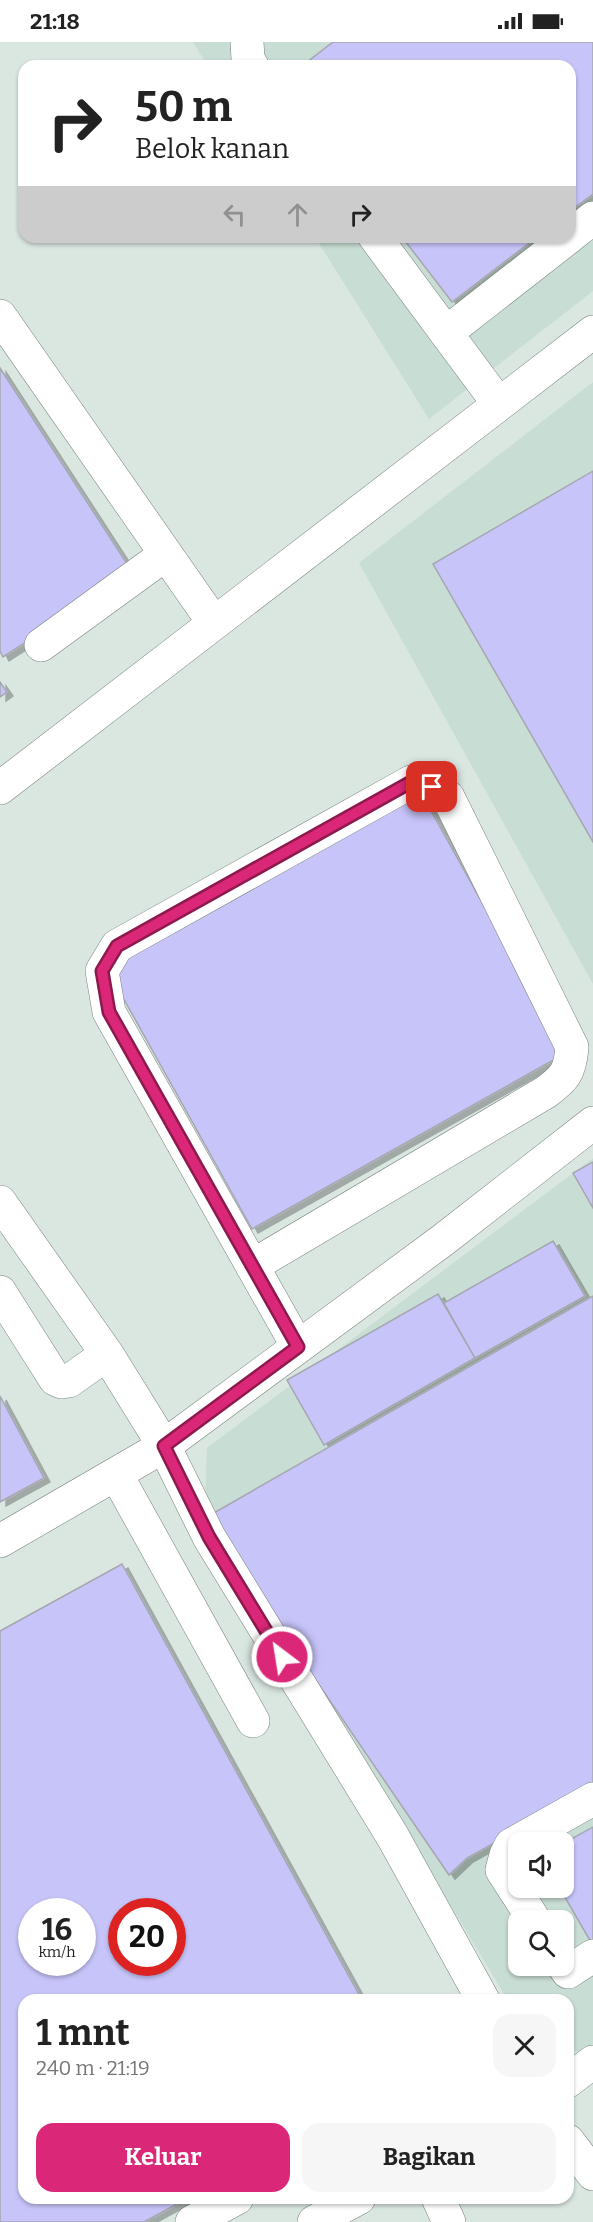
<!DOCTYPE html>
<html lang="id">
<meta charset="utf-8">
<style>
body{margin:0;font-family:Bitter,serif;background:#f6f6f6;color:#222;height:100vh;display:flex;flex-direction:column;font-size:22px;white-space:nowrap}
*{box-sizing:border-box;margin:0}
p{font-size:20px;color:#767676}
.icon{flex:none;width:33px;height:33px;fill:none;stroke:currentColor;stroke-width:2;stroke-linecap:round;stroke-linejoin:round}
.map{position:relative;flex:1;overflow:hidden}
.details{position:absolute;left:18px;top:1952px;width:556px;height:210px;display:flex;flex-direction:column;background:#fff;border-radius:18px;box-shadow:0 2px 4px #0004}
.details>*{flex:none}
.banner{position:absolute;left:18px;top:18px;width:558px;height:183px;border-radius:18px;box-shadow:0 2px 4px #0004;background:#fff;color:#222;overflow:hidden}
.tools{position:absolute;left:508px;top:1790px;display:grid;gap:12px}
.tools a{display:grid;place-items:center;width:66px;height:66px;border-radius:12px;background:#fff;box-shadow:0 2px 4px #0004;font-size:30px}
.speed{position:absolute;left:18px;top:1856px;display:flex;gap:12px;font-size:30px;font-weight:700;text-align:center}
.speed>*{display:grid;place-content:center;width:78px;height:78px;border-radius:50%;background:#fff;box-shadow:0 2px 4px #0004;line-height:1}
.speed small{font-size:15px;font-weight:400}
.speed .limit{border:9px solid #d22;background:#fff;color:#111}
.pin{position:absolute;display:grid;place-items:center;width:51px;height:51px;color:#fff;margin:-26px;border-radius:12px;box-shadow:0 3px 9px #0006}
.me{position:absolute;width:66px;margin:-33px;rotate:329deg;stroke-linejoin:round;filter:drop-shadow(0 0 4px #0008)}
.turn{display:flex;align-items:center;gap:21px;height:126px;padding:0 18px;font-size:27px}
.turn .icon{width:78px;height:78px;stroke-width:2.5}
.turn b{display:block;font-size:42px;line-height:51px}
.lanes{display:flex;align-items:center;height:57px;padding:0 18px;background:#0003;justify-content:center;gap:30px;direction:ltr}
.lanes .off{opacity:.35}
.round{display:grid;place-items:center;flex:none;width:63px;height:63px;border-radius:18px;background:#f6f6f6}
.headline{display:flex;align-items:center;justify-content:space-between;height:102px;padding:0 18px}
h1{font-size:36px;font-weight:700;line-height:45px}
.action{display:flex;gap:12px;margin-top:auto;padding:12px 18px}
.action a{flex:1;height:69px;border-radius:18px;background:#db2777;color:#fff;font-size:24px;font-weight:700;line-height:69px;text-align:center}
.action a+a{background:#f6f6f6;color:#222}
.status{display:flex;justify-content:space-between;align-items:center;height:42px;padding:0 30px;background:#fff;direction:ltr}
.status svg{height:16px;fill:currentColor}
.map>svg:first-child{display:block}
.built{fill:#c8ddd3;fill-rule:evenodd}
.building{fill:#c7c4f9;stroke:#a6a6b1;stroke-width:1.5;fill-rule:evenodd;filter:url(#shadow)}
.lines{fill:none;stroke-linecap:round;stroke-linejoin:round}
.minor-casing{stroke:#76827d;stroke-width:34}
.minor{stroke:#fff;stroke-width:33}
.route-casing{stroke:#8e194d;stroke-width:15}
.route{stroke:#db2777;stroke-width:10}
</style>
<div class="status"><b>21:18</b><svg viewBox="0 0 49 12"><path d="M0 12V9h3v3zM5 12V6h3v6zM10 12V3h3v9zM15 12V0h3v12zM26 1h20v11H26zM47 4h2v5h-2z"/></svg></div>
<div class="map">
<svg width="593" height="2180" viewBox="0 0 593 2180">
<defs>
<filter id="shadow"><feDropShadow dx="6" dy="4" stdDeviation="0" flood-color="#0004"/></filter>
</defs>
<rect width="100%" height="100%" fill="#dae7e1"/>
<!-- built -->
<path class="built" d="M193 0H593V249L429 377 315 195H570V24H208Z
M593 340V942L359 521Z
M593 1116V2002L582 2010 569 2008 568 1958 507 1957 205 1455 207 1406ZM519 1800H564V1845H519ZM519 1878H564V1923H519Z"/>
<!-- building -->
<path class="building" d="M333 0H593V152L570 169V24H302Z
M402 195H537L452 260Z
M0 326 133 531 3 615 0 609Z
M593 429V800L433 522Z
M0 640 7 650 0 655Z
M421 751 566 1011 252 1187 107 927Z
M593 1120V1166L573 1131Z
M553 1199 585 1254 475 1316 444 1261Z
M438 1252 475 1316 324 1403 287 1338Z
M593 1254V1746L467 1816 449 1833 205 1476Z
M0 1354 44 1436 0 1460Z
M122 1522 362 1958H24V2156H188L144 2180H0V1589ZM32 1869H82V1920H32ZM122 1869H172V1920H122Z
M593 1785V1902H592L559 1845H564V1801Z"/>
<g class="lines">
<!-- minor casing -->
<g class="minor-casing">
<path id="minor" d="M247 0 248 17 252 24
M570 194 593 176
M375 195 498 361
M0 274 214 581
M446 291 569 195
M41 603 166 512
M0 746 593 290
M0 1160 107 1312 164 1404 209 1495 393 1795 483 1958
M252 1224 546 1050C565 1036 570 1030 572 1005L448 755 431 745 411 740 117 904 102 929 109 970 298 1305
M0 1250 55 1337 62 1340 69 1339 107 1312
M116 1432 253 1679
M0 1499 164 1404 443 1198 593 1081
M534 1878 502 1828 506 1813 511 1803 593 1757
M563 1923 568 1930 593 1914
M568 2039 593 2020
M568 2099 593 2132
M438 2156 449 2180
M192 2180 237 2156
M314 2180 359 2156"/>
</g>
<!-- minor -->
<use href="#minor" class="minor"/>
</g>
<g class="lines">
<!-- route casing -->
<g class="route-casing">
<path id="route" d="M282 1615 209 1495 164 1404 298 1305 109 970 102 929 117 904 411 740 432 745"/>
</g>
<!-- route -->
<use href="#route" class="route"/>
</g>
</svg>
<div class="tools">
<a><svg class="icon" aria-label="sound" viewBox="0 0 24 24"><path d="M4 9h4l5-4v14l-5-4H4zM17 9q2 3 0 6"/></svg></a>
<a><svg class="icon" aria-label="search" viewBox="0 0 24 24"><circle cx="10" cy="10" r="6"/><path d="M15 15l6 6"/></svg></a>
</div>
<div class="speed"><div>16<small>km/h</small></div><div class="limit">20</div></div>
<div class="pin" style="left:432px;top:745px;background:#d93025"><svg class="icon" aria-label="arrive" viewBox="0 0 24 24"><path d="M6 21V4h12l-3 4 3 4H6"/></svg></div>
<svg class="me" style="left:282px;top:1615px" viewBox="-20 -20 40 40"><circle r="17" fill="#db2777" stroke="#fff" stroke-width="3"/><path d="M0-11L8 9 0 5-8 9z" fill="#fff"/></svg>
<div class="banner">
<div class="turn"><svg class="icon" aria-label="right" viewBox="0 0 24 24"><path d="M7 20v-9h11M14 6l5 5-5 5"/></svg><div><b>50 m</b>Belok kanan</div></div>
<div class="lanes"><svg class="icon off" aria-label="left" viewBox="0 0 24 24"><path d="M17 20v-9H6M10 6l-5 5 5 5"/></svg><svg class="icon off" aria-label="ahead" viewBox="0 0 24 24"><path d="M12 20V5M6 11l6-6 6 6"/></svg><svg class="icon" aria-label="right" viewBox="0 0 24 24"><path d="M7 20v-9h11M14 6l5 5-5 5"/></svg></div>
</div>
<section class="details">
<div class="headline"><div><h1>1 mnt</h1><p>240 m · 21:19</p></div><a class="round"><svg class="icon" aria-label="close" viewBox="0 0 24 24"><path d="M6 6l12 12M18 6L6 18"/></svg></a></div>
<div class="action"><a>Keluar</a><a>Bagikan</a></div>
</section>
</div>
